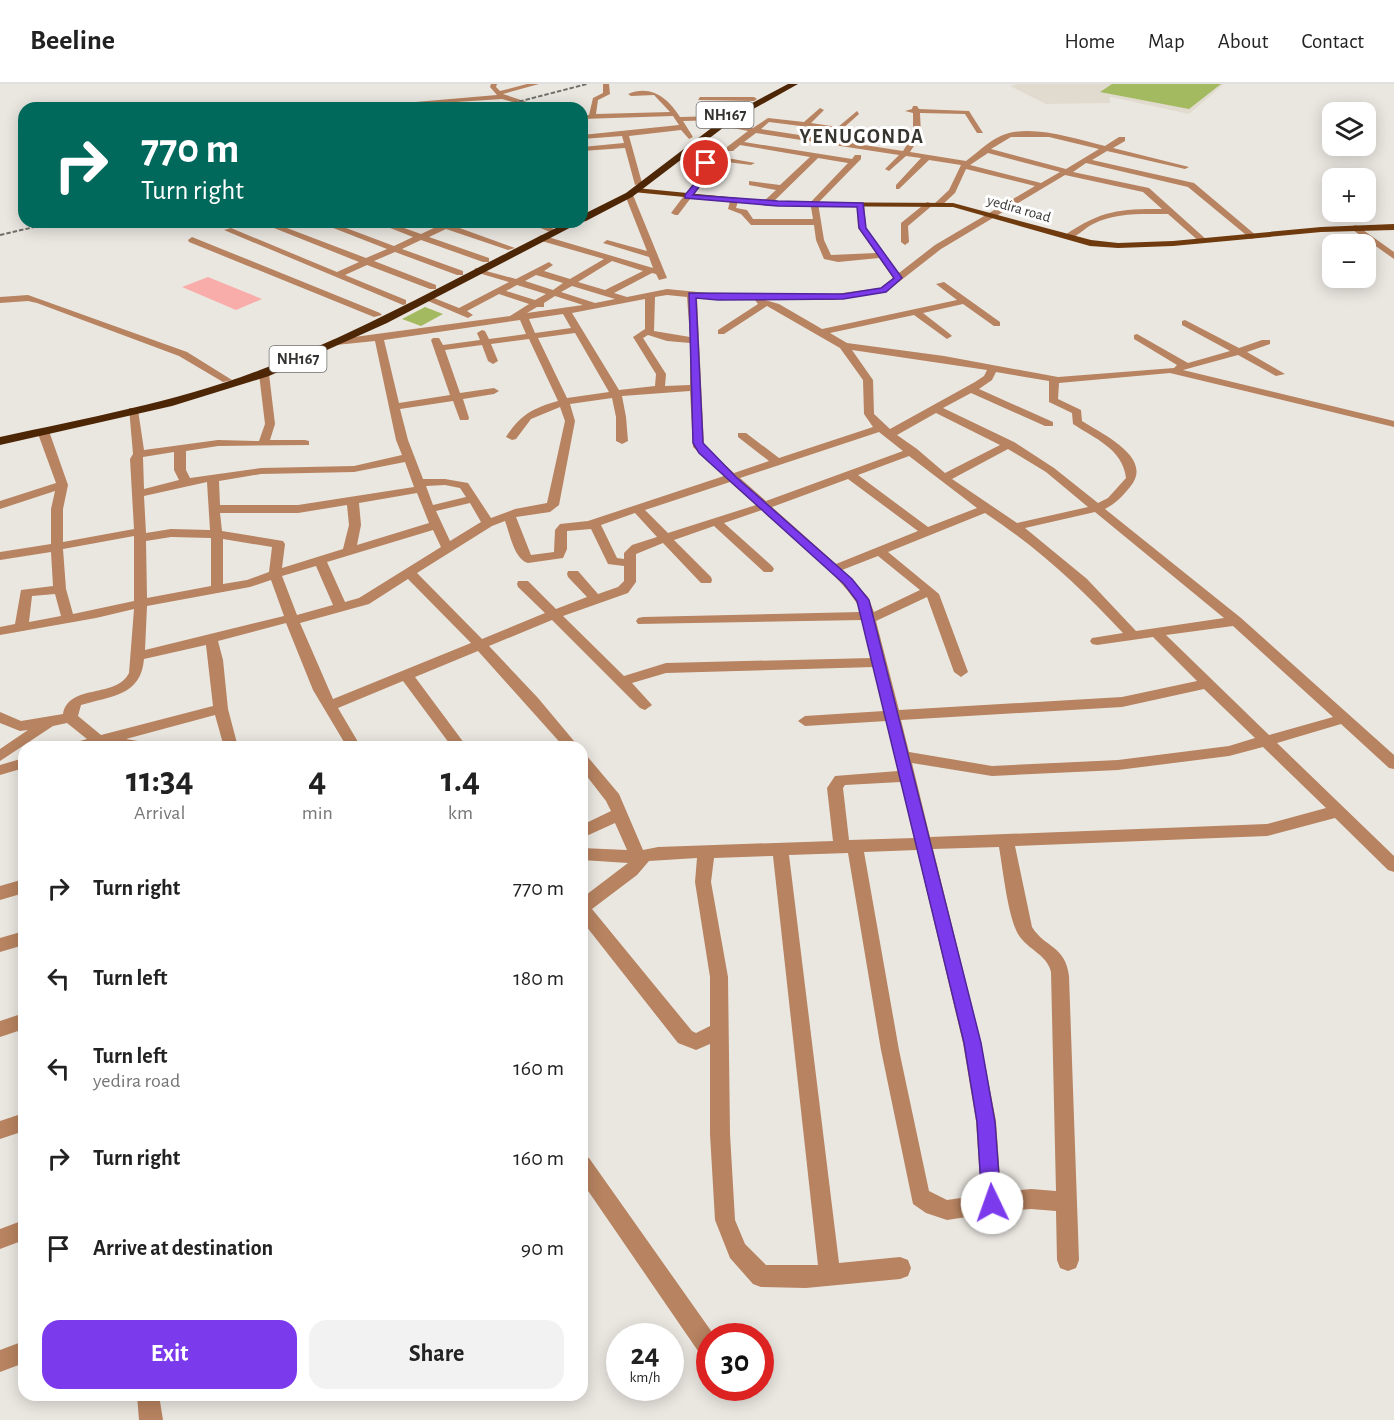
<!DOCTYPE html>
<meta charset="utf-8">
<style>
body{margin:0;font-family:"Alegreya Sans",sans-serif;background:#f2f2f2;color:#222;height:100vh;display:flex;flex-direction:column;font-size:22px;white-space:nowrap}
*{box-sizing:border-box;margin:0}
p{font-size:20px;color:#767676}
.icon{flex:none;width:33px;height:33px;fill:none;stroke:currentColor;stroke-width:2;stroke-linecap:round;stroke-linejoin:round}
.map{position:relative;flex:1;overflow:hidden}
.drawer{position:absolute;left:18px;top:657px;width:570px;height:660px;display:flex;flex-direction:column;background:#fff;border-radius:18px;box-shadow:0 3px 15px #0003}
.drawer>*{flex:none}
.guide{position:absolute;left:18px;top:18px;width:570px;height:126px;border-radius:18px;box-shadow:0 3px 15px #0003;background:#00695c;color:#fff;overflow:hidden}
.buttons{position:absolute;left:1322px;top:18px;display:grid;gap:12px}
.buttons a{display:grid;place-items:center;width:54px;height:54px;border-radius:12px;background:#fff;box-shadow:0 3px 15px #0003;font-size:30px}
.speed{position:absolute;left:606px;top:1239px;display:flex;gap:12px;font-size:30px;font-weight:700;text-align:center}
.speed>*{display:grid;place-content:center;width:78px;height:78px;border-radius:50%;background:#fff;box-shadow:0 3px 15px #0003;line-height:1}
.speed small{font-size:15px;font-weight:400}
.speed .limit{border:9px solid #d22;background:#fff;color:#111}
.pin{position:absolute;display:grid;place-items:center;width:51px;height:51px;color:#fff;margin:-26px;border:3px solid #fff;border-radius:50%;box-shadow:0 2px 6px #0007}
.me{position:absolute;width:66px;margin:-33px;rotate:357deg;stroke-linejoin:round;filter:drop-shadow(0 0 4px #0008)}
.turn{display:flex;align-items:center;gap:21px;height:126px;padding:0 24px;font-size:27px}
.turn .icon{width:78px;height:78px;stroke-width:2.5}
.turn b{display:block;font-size:42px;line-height:51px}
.eta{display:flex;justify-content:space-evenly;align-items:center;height:102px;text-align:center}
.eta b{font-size:36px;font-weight:700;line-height:42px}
.button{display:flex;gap:12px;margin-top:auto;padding:12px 24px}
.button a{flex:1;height:69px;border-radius:18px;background:#7c3aed;color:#fff;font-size:24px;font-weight:700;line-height:69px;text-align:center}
.button a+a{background:#f2f2f2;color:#222}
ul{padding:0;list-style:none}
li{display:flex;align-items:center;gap:18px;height:90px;padding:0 24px}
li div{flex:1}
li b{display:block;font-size:22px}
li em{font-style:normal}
header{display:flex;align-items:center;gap:36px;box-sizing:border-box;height:84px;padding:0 30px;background:#fff;border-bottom:2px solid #e0e0e0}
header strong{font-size:28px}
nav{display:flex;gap:33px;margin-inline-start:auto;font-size:21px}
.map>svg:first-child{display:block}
.built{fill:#e0dbce}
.green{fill:#f9adaa}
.building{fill:#a3ba60}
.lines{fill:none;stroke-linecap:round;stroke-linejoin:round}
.minor{fill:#b78360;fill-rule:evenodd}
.major{fill:#6f3a0e;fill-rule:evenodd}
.highway{fill:#4d2606;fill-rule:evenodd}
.rail{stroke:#6f6e6a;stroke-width:2;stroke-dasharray:4.5 2;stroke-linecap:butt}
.route{fill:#7c3aed;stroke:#51269a;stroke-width:1.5}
.labels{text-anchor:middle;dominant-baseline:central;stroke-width:6;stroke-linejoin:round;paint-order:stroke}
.far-street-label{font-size:15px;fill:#343331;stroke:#fff}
.shield{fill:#fff;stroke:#71706f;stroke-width:1.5}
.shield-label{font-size:16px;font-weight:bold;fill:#343331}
.far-district-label{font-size:20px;font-weight:bold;letter-spacing:1.5px;fill:#373530;stroke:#fff}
</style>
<header>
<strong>Beeline</strong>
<nav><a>Home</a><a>Map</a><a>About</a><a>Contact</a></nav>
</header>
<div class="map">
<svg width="1394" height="1336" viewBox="0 0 1394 1336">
<rect width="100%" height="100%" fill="#eae7e1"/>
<!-- built -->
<path class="built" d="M1017 0H1224L1189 30 1111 13 1109 14 1111 19 1046 20 1010 2Z"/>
<!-- green -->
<path class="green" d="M208 193 262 215 236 226 182 203Z"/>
<!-- building -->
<path class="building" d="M1112 0H1221L1189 25 1100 8Z
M425 223 443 230 421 242 402 235Z"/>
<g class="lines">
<!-- minor -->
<path class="minor" d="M491 0H497L496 3 500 7 527 0H539L503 10 545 24H534L502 15 395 22 392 20 497 11 490 3Z
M603 0H609L610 10 598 16 596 30 670 28 654 11 631 12 628 10C651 0 668 14 680 33L719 32 723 34 719 36 683 37 693 53 689 55 681 46 629 52 642 99 635 101 625 64 582 67V63L624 59 622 52 582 55V51L679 41 673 32 582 35V31H589L593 14 603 9Z
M700 13H754L757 15 754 17 698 16Z
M913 22H917L919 25 969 27 983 49H977L965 30 920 29 921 51 910 68 966 77C980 67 992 53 1009 49 1038 42 1076 55 1105 62L1119 53H1125V57L1113 64 1189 83 1185 85 1107 67 1092 76 1194 99 1258 153 1251 155 1188 103 1086 79 1073 88 1149 104 1208 157 1201 159 1168 130C1143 130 1116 128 1093 140 1084 144 1075 156 1065 155V151C1102 126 1119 125 1162 125L1143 108 1065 91 941 165 886 208 835 216H765L779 220 822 245 957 216 936 200 944 198 1000 238V242H994L963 220 923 229 950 250 952 252 947 255 914 231 830 249 847 259 944 272 1058 293 1174 284 1177 281 1134 255V251L1137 250 1188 279 1230 267 1182 241V237L1185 236 1239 264 1262 256H1270V260L1247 268 1285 290 1276 292 1238 271 1183 286 1394 337V343L1170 289 1059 299 1058 315 1081 326 1082 337C1102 350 1155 374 1130 403 1122 413 1116 419 1105 425L1241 534 1394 671V685L1389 684 1341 640 1277 659 1394 772V788L1388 786 1335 734 1267 752 1015 762 1032 843C1045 864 1065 861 1069 892L1079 1176 1076 1184 1068 1187 1060 1184 1057 1176 1056 1127 1031 1125 1006 1127 947 1136 926 1129 913 1120 881 966 848 769 789 771 839 1179 900 1173 908 1176 911 1184 908 1192 900 1195 806 1204 761 1203 753 1200 730 1174 715 1136 710 1050V960L696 966 678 959 582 837V814L628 779 582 776V764L627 766 615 739 582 754V741L611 727 606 717 582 686V671L587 672 619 710 643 766 658 763 833 757 827 704 835 692 898 687 887 637 805 642 798 637 805 632 884 627 874 583 666 589 632 599 652 621 645 626 640 624 552 536 489 562 538 614 579 663H564L478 567 415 593 467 663H452L403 597 338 624 361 663H347L313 606 286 539 218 557 223 576 228 625 238 663H224L215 631 126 655 138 657 142 663H71L73 659 87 655 67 639 53 642 0 677V665L28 646 20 647 0 639V628L21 637 63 630C69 599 116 615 129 589L134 525 96 534 0 551V543L15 540 21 506 53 502 51 468 0 476V468L51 460V425L55 407 0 425V417L56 399 37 347 43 344 49 347 68 401 63 425V458L134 445 130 375 133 370 129 324H137L138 326 144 366 218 356 259 357 265 340 259 290 264 287 269 290 275 340 270 356H305L309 357V361L218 362 186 367V386L190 394 261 384 354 382 402 371 396 356 375 257 336 261 331 258 332 256 510 232 529 220 499 210 467 227 473 231 468 234 421 214 429 212 459 224 509 198 475 188V184L516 195 549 178 553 181 544 187 570 195 604 175 538 156 537 154 541 151 653 184 649 173 603 159 607 156 647 167 625 111 629 109 633 111 667 194 659 196 656 190 652 189 614 209 627 213 667 205 718 210H835L880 204 893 194 879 174 838 178 824 175 816 156 814 141H751L741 130 728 125 730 117 734 115 738 117 736 124 747 126 753 135H813L811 123 808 121 848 79 818 74 770 121H764V117L776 106 749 101V97L780 101 810 73 740 61 733 67H727V63L748 47 717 41 721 39 753 44 768 34 804 38 820 24 824 26 811 39 838 43 857 27 859 30 840 47 769 38 761 45 903 67 913 51V29L905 27 912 25ZM756 49 899 71 885 85 889 87 906 72 921 74 896 101V105H899L929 76 961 81 949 106 934 120 927 118 901 139V158L905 161 909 158 908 142 934 120 941 122 955 109 966 85 1035 102 935 161 899 189 866 144 864 119 857 121 858 144 876 169 831 171 824 156 818 119 861 75V71H855L852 75 744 58ZM1011 53H1049L1099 65 1066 85 991 65ZM988 69 1060 88 1041 99 970 81ZM612 177 643 187 605 206 578 198ZM536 191 563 199 553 206 525 197ZM517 201 546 210 535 216 506 207ZM572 202 615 215 595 219 561 208ZM667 211 687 213 690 253 654 247 655 213ZM555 212 583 221 527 229 537 223H544V219ZM697 214 755 216 758 220 718 246V250H724L767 222 840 264 863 296 864 330 873 343 779 374 746 349H738V353L769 377 734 389 704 362ZM645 215V245L633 253 656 290 655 302 619 306 572 229ZM563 230 571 244 535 249 529 235ZM520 236 526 250 489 255 485 247 482 246 477 249 480 256 443 261 439 254H433L431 256 450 311 399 319 384 256ZM575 249 609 308 567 314 538 254ZM648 251 667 257 690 259V301L665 302 666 290 643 254ZM529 255 558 317C533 324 520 331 506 353L512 356 516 355 531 335 560 323 565 337 547 419 515 425 491 434 468 399 445 395H423L408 356 400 325 453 317 460 336H468L469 334 463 315 494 310 499 307 494 304 460 309 445 266 482 261 488 277 493 280 498 277 491 260ZM852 266 987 286 984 292 975 298 890 345 874 330 873 296ZM996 288 1049 297V318L1072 329 1073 340C1094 354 1123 365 1126 394L1108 414 1098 419 1054 384 1014 358 943 324 971 309 1045 342H1053V338L979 305 992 296ZM690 307 693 363 724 392 588 437 560 440 555 446 554 468 531 471 516 433 550 428 559 421 575 337 570 320 612 314 616 333V357L622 360 628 357 626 333 622 312ZM936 329 1000 361 945 389 917 365 897 351ZM879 348 903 367 766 417 740 394ZM1008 365 1046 388 1088 423 1017 439 952 395ZM174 368V386L179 396 144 405 143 373ZM909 372 977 424 928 443 858 391ZM405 378 414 403 298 421H220L219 397 261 390 354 388ZM848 395 918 447 836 480 772 423ZM207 398 210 446 171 445 146 449 144 412ZM730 398 756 421 668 449 645 426ZM445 401 460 404 466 413 433 421 426 402ZM417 409 429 439 357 461 361 441 359 419ZM470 419 481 438 450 457 436 427ZM347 421 349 441 343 465 282 484 285 460 283 457 222 447 220 429H298ZM762 426C786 449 852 500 861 528L643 533 638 534 636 537 638 540 863 536 872 574 666 579 624 592 563 532 628 509 636 498V470L663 459 701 499H711L712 496 711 493 674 456 714 442 764 488H772L774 485 772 482 724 439ZM1095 428 1224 534 1136 547 1087 495 1025 444ZM635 429 657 453 632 461 624 469V475L617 474 601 441ZM985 429C1038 464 1080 503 1123 549L1092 554 1090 557 1092 560 1097 561 1153 553 1197 597 1122 613 899 626 876 537 927 513 954 588 961 593 968 588 939 510 888 468ZM505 437C510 450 514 475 528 479L563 474 567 465V447L591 445 608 480 624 482V497L618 503 598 510 578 487H568L567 490 568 493 587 513 556 525 528 497H518L517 500 518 503 545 529 482 555 417 489 492 442ZM433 446 441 463 359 514 345 518 327 478ZM134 452V517L73 530 66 505 63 465ZM171 453 211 454V502L147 514 146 457ZM223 455 272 463 269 488 247 496 223 500ZM878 472 920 506 874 528 868 513 842 486ZM316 482 333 521 297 531 282 492ZM408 495 471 559 333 615 300 539 369 520ZM271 496 284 532 145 566 147 522 250 503ZM55 510 61 532 29 538 32 512ZM1233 542 1333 633 1269 651 1166 551ZM206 561 213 622 101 651 78 632 81 621C111 612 141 612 144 575ZM1204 605 1255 654 1229 662 1118 676 992 682 909 668 901 636 1122 623ZM1263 663 1326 724 1267 740 930 753 912 679 992 692 1118 686 1229 672ZM901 698 914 754 849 756 843 704 845 701ZM999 763C1003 786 1007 825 1016 846 1024 865 1047 869 1051 888L1056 1107 1031 1105 1001 1108 996 1037 981 959 933 765ZM917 766 963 959 976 1037 981 1111 947 1116 929 1107 899 966 864 768ZM773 772 818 1181H766L745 1160 735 1136 730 1050 728 893 711 798 714 774ZM697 774 695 798 710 893V942L696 949 692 947 592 825 637 791 649 777Z
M678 71 702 75 708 78 727 74 755 79 751 81 727 78 712 82V86L678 131H675L671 129 705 84 699 79 678 75Z
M259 138H271L366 174 387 165 318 138H330L394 162 413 153 375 138H387L421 150 438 142 434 138H443L515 164 508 166 446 145 429 153 489 174V178H483L421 156 402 165 463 187V191H457L395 168 374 177 436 201V205H430L367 181 345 191 406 216V220L403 221 224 146 231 144 337 188 359 178Z
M526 138H538L554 145 550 148Z
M1356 141 1394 168V175L1353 146V142Z
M192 153 380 229 382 231 374 233 189 158 188 156Z
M28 211 187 268 232 296 223 298 179 272 37 219 28 217 0 219V213Z
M24 674V684L0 691V681Z
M24 795V809L0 816V802Z
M24 847V861L0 868V854Z
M24 929V945L0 953V937Z
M24 1029V1047L0 1055V1037Z
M582 1071 589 1074 714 1251 710 1252V1269L706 1270 698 1267 582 1098Z
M24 1136V1156L0 1165V1145Z
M24 1257V1279L0 1288V1266Z
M137 1311H159L163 1336H139Z"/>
<!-- major -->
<path class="major" d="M636 104 778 118 953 119 1091 156 1118 159 1173 157 1321 143 1394 140V146L1321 148 1173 162 1118 164 1090 162 953 123 778 122 633 108V104Z"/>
<!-- highway -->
<path class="highway" d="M788 0H798L732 37 632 113 586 137 582 138V131L626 109 726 33Z
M568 138H581L387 239 269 292 172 322 0 361V353C87 334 176 318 260 286 367 246 466 188 568 138Z"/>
<!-- rail -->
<path class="rail" d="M494 24 587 0
M0 151 56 138"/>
</g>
<!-- route -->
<path class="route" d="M706 77 713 84 693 111 778 117 863 119 866 144 902 194 886 208 843 215 718 216 696 214 703 359 736 393 852 495 869 516 981 959 995 1038 1001 1119 998 1125 992 1128 985 1125 982 1119 977 1038 964 959 857 517 844 500 699 369 693 359 689 209 843 210 881 204 894 194 859 144 857 123 778 122 685 114V111L704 88 706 84 702 79Z"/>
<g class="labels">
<!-- far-street labels -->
<g class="far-street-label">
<text transform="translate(1019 125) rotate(16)">yedira road</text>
</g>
<!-- shield labels -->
<g class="shield">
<rect x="696.5" y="18" width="57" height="26" rx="4.5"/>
<rect x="269.5" y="262" width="57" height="26" rx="4.5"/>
</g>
<g class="shield-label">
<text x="725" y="31">NH167</text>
<text x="298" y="275">NH167</text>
</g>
<!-- far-district labels -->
<g class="far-district-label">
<text x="862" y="53">YENUGONDA</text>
</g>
</g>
</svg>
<div class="buttons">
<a><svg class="icon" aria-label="layers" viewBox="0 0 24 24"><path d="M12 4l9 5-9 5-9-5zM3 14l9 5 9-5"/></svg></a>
<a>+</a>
<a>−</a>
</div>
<div class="speed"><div>24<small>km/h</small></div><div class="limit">30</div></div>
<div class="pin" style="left:706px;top:79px;background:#d93025"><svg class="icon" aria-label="arrive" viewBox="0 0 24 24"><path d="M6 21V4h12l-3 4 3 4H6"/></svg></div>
<svg class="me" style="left:992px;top:1119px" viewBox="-20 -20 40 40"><circle r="19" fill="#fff"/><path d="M0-13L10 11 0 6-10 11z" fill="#7c3aed"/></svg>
<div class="guide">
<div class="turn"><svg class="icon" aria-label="right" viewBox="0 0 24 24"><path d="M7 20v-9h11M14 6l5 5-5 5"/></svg><div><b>770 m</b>Turn right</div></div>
</div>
<section class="drawer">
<div class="eta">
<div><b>11:34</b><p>Arrival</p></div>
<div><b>4</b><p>min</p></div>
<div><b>1.4</b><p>km</p></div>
</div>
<ul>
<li><svg class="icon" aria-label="right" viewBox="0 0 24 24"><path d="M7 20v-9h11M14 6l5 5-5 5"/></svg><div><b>Turn right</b></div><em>770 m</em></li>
<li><svg class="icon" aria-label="left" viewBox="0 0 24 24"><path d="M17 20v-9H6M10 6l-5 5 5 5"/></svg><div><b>Turn left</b></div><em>180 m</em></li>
<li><svg class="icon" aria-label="left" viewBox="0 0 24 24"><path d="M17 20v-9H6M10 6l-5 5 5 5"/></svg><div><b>Turn left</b><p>yedira road</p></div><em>160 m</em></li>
<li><svg class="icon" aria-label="right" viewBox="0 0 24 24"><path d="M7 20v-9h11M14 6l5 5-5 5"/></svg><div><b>Turn right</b></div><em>160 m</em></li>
<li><svg class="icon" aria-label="arrive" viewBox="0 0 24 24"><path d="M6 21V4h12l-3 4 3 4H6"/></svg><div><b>Arrive at destination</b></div><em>90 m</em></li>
</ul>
<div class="button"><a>Exit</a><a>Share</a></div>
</section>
</div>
